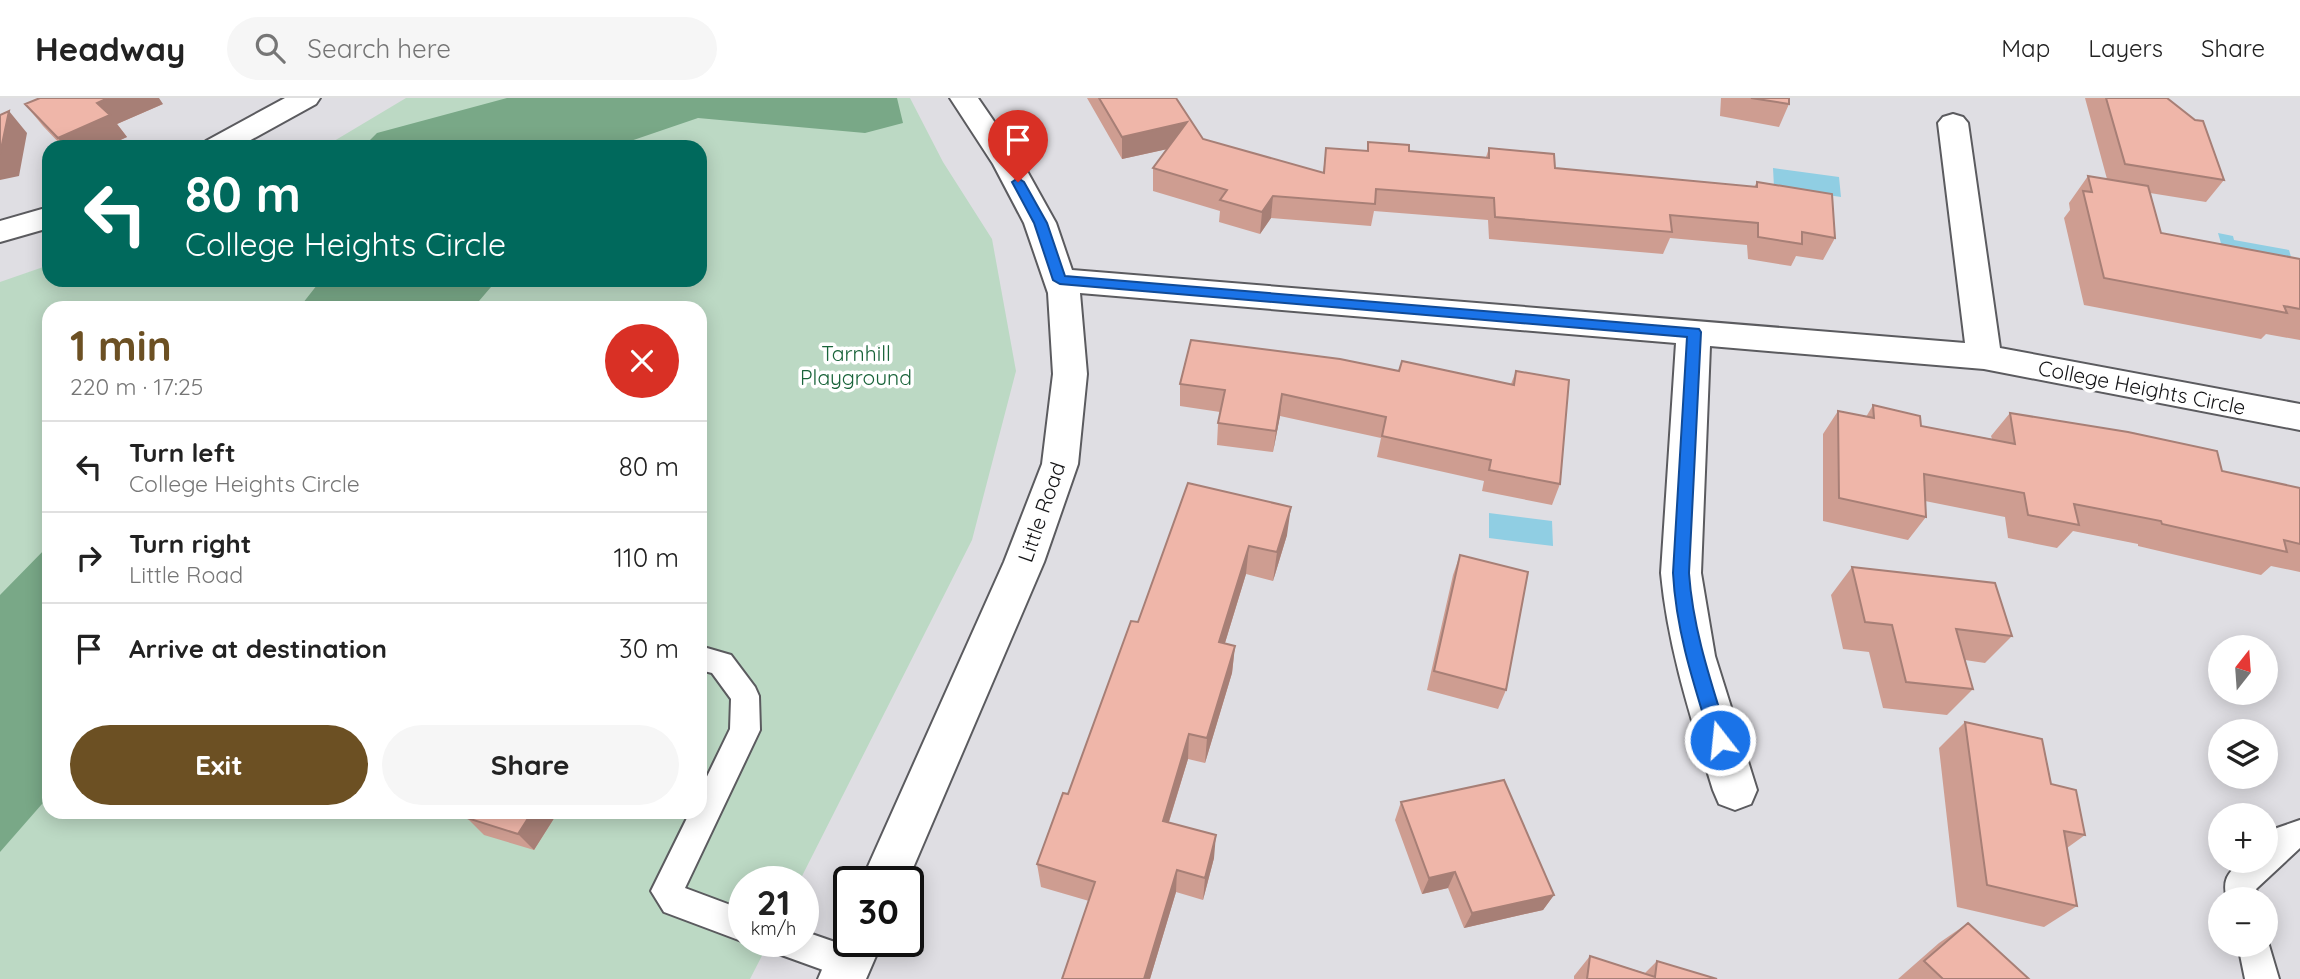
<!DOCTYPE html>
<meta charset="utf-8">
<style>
body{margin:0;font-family:Quicksand,sans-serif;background:#f6f6f6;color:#222;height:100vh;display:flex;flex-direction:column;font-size:26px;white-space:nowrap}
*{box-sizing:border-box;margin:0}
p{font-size:23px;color:#767676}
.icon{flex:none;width:38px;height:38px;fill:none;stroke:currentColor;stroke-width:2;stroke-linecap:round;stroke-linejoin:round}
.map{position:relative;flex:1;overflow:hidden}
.sheet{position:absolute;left:42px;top:203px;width:665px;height:518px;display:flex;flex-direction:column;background:#fff;border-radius:21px;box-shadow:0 4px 18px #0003}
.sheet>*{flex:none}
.hud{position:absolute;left:42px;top:42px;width:665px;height:147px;border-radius:21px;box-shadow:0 4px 18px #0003;background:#00695c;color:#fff;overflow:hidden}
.needle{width:46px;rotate:17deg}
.fabs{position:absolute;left:2208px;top:537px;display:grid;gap:14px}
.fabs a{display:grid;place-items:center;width:70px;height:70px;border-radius:50%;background:#fff;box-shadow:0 4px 18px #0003;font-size:35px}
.speed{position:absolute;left:728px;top:768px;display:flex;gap:14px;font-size:35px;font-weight:700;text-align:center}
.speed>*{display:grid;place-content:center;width:91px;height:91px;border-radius:50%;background:#fff;box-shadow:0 4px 18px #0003;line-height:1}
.speed small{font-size:18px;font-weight:400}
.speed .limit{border:4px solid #111;border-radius:10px;background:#fff;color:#111}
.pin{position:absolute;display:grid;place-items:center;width:60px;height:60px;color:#fff;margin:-72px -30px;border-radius:50% 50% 50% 0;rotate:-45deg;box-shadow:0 0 7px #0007}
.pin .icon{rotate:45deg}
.me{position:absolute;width:77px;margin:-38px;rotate:344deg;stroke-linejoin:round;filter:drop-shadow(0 0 5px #0008)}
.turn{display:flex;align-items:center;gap:24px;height:147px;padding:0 28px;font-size:32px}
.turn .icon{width:91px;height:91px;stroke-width:2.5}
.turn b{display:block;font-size:49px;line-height:60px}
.round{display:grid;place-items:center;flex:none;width:74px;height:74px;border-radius:37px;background:#f6f6f6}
.summary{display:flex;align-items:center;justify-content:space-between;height:119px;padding:0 28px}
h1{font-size:42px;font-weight:700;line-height:52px;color:#6c5023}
.action{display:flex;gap:14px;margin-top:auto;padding:14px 28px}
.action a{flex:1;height:80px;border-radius:42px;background:#6c5023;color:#fff;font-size:28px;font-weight:700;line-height:80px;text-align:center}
.action a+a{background:#f6f6f6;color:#222}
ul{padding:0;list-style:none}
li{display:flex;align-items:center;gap:21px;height:91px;padding:0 28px;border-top:2px solid #e0e0e0}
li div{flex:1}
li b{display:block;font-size:26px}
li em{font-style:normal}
header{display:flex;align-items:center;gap:42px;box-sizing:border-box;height:98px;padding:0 35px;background:#fff;border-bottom:2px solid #e0e0e0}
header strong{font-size:33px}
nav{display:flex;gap:38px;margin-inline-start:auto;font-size:24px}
.search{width:490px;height:63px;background:#f6f6f6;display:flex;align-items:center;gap:18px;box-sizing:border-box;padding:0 24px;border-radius:38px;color:#767676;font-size:26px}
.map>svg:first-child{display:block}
.green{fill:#bcd9c4;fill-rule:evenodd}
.forest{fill:#79a887}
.water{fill:#90cee3}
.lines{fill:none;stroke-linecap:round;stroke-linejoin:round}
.lane-casing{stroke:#5b5b5f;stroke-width:4}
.street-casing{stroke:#5b5b5f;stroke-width:4}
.lane{fill:#fff;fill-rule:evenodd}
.street{fill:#fff;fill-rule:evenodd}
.wall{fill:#ce9d91}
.shaded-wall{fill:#a77f76}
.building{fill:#efb6a9;stroke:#a77f76;stroke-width:2}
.route{fill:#1a73e8;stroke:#114b97;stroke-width:2}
.labels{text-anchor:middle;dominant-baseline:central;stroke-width:7;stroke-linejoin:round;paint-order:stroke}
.park-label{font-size:21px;fill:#186339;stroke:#fff}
.street-label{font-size:21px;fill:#131315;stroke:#fff}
</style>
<header>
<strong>Headway</strong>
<div class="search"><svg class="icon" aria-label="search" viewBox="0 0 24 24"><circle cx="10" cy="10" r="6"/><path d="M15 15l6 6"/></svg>Search here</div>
<nav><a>Map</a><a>Layers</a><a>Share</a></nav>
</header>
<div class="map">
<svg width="2300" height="881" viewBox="0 0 2300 881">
<rect width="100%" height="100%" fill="#dfdee3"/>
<!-- green -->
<path class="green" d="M406 0H910L943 64 992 141 1016 273 972 442 799 784H744V844H769L750 881H0V184L49 167V182H700V49H324ZM49 210H700V714H49Z"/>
<!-- forest -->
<path class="forest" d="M507 0H897L903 25 865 35 698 20 613 49H363L377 35Z
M321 182H497L473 210H299Z
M49 447V698L0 754V497Z"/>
<!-- water -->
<path class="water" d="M1773 70 1839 79 1841 99 1774 89Z
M2218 135 2233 138 2234 142 2289 152 2295 172 2225 159Z
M1489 415 1552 423 1553 448 1489 440Z"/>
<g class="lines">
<!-- lane casing -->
<g class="lane-casing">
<path id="lane" d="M700 548 731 557 755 589 759 598 760 632 685 790 744 812V844L664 814 651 793 690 714H700V693L730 631 731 601 712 575 700 572Z
M2300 722V750L2256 791 2259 802H2227C2222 782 2227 776 2241 763H2266V740L2277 730Z
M803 833 861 853 865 865 861 877 848 881 776 855 771 844H803Z
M2266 837 2279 881H2245L2238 847H2266Z"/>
</g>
<!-- street casing -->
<g class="street-casing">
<path id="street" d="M285 0H320L316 6 238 49H201L206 43Z
M950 0H978L1022 64 1056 125 1072 172 1965 245 1938 25 1943 19 1953 16 1963 19 1968 25 2000 250 2300 306V332L1984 271 1710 248 1701 475 1715 558 1757 692 1751 706 1735 712 1719 706 1713 692C1691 620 1668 550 1661 475L1676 245 1080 195 1087 276 1078 366 1044 464 907 784H861L1004 464 1042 366 1053 276 1048 195 1024 125 993 66Z
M49 109V130L0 144V123Z
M849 824V844H882L866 881H818L841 827Z"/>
</g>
<!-- lane -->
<use href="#lane" class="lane"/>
<!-- street -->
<use href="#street" class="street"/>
</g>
<!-- wall -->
<path class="wall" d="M1087 0H1176L1203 41 1323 75 1326 50 1367 53 1368 44 1409 53 1486 59 1489 50 1555 70 1754 89 1757 84 1835 140 1823 162 1796 158 1791 168 1748 161 1747 147 1670 140 1663 156 1489 141 1488 122 1374 113 1371 128 1271 120 1260 136 1219 124 1220 113 1153 93V70L1167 51 1122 61Z
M1721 0H1789V6L1779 29 1720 18Z
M2085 0H2167L2224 82 2206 104 2150 95 2161 135 2300 161V242L2266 236 2261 241 2084 207 2064 120 2070 112 2069 105 2088 78 2107 81Z
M25 6H163L117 26 127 39 105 49H63L43 28Z
M1399 273 1511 286 1516 273 1560 386 1552 407 1482 393 1484 383 1377 359 1381 340 1280 318 1273 354 1217 347 1218 325 1220 314 1180 308V286Z
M1873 307 1921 328 1992 341 1991 338 2010 315 2222 373 2300 390V474L2271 468 2261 477 2138 448V446L2073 433 2057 450 2008 440 2005 419 1925 403 1926 419 1908 442 1823 423V336L1838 313 1866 319Z
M1188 385 1287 437 1273 483 1246 476 1225 545 1235 548 1232 575 1205 665 1188 661 1169 724 1214 760 1203 802 1176 794 1150 881H1062L1089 803 1041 789 1037 766 1068 696 1138 524Z
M1460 457 1506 592 1498 611 1427 592 1453 477Z
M1852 469 2012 538 1985 565 1965 562 1973 591 1947 617 1883 610 1869 554 1843 551 1831 497Z
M1965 624 2051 686 2085 737 2067 750 2077 808 2044 829 1957 809 1939 650Z
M1401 704 1554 797 1543 812 1464 830 1448 790 1422 796 1395 722Z
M558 714 534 752 484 737 467 720Z
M1968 825 2029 881H1898L1939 845Z
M1590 858 1645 875 1657 863 1717 881H1574V878Z"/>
<!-- shaded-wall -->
<path class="shaded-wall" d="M108 0H159L163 6 117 26 127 39 105 49H65L58 40 97 5Z
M9 13 27 35 19 78 0 82V56Z
M1187 24 1186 47 1122 61V39Z
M1273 98 1271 120 1260 136 1262 114Z
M1282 296 1280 318 1273 354 1276 333Z
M1291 409 1287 437 1273 483 1277 454Z
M1249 448 1246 476 1217 571 1219 544Z
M1235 548 1232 575 1205 665 1207 640Z
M1189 636 1188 661 1162 746 1163 723Z
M532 714H558L534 752 518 736Z
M1216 737 1214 760 1203 802 1205 780Z
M1177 772 1176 794 1150 881H1144Z
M1455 774 1448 790 1422 796 1429 780Z
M1554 797 1543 812 1464 830 1472 815Z"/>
<!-- building -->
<path class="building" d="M40 0H108L97 5 110 17 58 40 25 6Z
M1099 0H1176L1203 41 1324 75 1326 50 1368 53V44L1409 47V53L1489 60V50L1554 56 1555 70 1757 89V84L1832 96 1835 140 1802 134V146L1758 139V125L1670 117 1672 134 1495 119 1494 100 1376 91 1375 106 1273 98 1262 114 1220 102 1227 92 1153 70 1187 24 1122 39Z
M1751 0H1789V6Z
M2106 0H2167L2195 22 2203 23 2224 82 2125 66Z
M9 13 0 56V17Z
M2088 78 2148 88 2161 135 2300 161V211L2284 208 2287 215 2104 180 2083 93 2092 94Z
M1191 242 1340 261 1399 273 1402 263 1514 287 1516 273 1569 282 1560 386 1489 372 1491 362 1382 338 1386 319 1282 296 1276 333 1218 325 1225 292 1180 286Z
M1873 307 1920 318 1921 328 2015 346 2010 315 2128 334 2217 353 2222 373 2300 390V446L2284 442 2287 454 2162 426 2161 423 2074 406 2079 427 2028 417 2024 395 1924 376 1926 419 1839 400 1838 313 1874 320Z
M1188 385 1291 409 1277 454 1249 448 1219 544 1235 548 1207 640 1189 636 1163 723 1216 737 1205 780 1177 772 1144 881H1062L1095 784 1037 766 1063 695 1068 696 1131 523 1138 524Z
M1460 457 1528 474 1506 592 1434 573Z
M1852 469 1995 485 2012 538 1956 531 1973 591 1906 584 1892 527 1865 524Z
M1965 624 2042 641 2051 686 2076 692 2085 737 2064 733 2077 808 1987 787Z
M1504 682 1554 797 1472 815 1455 774 1429 780 1401 704Z
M471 714H532L518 736 467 720Z
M1968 825 2029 881H1943L1924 863Z
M1590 858 1655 879 1657 863 1717 881H1587Z"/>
<!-- route -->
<path class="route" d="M1018 80 1024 84 1047 125 1065 178 1699 231 1701 234 1689 475C1693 533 1712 587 1729 642L1726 648 1720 650 1713 648 1711 642C1694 587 1676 533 1673 475L1687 239 1060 186 1053 182 1034 125 1012 84Z"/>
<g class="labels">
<!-- park labels -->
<g class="park-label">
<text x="856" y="255">Tarnhill<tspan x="856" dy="24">Playground</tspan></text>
</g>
<!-- street labels -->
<g class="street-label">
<text transform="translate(2142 289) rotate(11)">College Heights Circle</text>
<text transform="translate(1041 414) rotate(-71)">Little Road</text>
</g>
</g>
</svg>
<div class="fabs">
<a><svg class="needle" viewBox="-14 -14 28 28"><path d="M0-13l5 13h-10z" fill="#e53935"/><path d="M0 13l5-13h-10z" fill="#767676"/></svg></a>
<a><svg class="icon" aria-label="layers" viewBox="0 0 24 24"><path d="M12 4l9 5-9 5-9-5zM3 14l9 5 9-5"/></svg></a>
<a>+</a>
<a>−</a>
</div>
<div class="speed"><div>21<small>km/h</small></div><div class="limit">30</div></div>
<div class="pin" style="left:1018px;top:84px;background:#d93025"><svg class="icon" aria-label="arrive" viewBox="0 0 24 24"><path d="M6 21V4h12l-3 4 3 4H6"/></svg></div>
<svg class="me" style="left:1720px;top:642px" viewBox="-20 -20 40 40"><circle r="17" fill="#1a73e8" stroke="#fff" stroke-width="3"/><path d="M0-11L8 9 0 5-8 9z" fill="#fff"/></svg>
<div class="hud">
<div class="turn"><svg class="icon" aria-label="left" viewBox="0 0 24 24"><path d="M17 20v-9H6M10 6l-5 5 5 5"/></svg><div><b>80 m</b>College Heights Circle</div></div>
</div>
<section class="sheet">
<div class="summary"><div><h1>1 min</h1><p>220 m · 17:25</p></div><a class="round" style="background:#d93025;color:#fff"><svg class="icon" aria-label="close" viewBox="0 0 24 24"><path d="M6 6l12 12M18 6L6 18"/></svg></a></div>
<ul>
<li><svg class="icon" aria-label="left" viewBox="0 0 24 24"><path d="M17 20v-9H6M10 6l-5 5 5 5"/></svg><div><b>Turn left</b><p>College Heights Circle</p></div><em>80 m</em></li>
<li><svg class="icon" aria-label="right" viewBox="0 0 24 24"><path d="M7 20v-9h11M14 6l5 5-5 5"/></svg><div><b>Turn right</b><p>Little Road</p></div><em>110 m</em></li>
<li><svg class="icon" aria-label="arrive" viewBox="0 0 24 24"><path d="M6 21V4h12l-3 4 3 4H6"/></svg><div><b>Arrive at destination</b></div><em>30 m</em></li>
</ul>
<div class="action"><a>Exit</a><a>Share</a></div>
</section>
</div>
